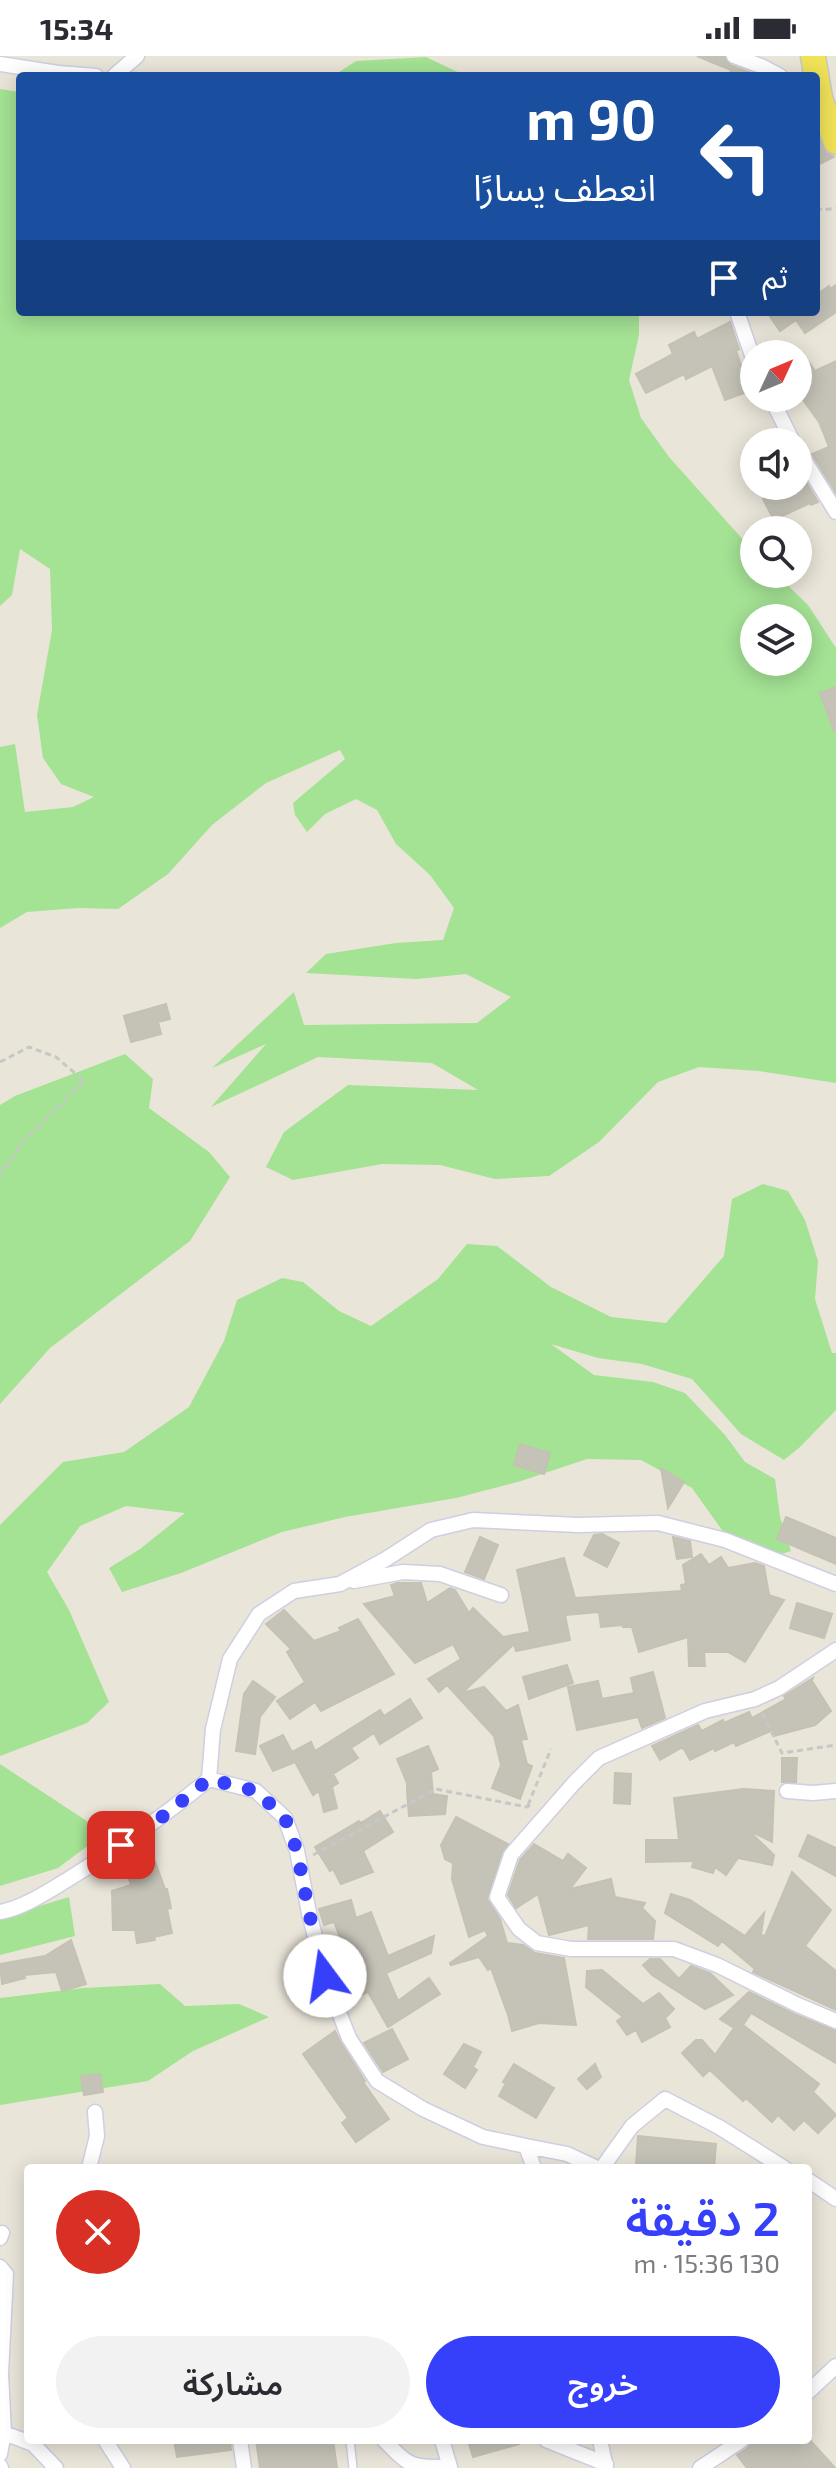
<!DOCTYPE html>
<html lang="ar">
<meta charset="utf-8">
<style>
body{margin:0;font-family:"Exo 2","Noto Sans Arabic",sans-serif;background:#f2f2f3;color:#2b2b33;direction:rtl;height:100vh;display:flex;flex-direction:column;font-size:30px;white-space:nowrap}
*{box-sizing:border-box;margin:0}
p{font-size:26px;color:#7c7c81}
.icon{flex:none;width:44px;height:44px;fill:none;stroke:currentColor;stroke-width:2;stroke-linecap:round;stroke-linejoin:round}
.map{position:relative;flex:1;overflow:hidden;direction:ltr}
.sheet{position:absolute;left:24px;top:2108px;width:788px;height:280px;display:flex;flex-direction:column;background:#fff;border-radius:8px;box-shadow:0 4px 20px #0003;direction:rtl}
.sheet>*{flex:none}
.guide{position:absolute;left:16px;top:16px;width:804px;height:244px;border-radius:8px;box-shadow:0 4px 20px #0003;direction:rtl;background:#1a4fa0;color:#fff;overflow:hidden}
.needle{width:52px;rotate:46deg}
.controls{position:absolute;left:740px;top:284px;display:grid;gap:16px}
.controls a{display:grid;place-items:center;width:72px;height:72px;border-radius:50%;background:#fff;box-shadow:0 4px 20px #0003;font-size:40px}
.pin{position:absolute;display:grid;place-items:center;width:68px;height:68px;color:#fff;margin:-34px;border-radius:16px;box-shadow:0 4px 12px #0006}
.me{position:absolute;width:88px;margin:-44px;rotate:346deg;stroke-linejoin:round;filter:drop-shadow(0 0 6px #0008)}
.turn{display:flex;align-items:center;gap:28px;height:168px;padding:0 32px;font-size:36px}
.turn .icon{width:104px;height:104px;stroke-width:2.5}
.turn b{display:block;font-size:56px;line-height:68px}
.then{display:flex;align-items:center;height:76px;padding:0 32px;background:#0003;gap:16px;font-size:30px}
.round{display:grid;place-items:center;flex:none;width:84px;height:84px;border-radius:42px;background:#f2f2f3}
.summary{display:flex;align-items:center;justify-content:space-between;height:136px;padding:0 32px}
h1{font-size:48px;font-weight:600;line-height:60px;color:#363ffa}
.button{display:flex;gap:16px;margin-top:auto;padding:16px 32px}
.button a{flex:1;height:92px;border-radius:48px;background:#363ffa;color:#fff;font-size:32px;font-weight:600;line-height:92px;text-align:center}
.button a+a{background:#f2f2f3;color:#2b2b33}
.status{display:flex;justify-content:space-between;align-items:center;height:56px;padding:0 40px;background:#fff;direction:ltr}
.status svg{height:22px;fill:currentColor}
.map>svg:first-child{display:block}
.green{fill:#a4e294;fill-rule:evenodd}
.building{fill:#c5c3b8;stroke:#c5c1b3;stroke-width:2}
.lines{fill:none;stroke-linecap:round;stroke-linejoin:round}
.service-casing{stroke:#cecfe1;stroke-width:10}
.minor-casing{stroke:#cecfe1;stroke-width:17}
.primary-casing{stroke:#c7c7c7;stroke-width:27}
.path{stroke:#c7c7c7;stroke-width:3;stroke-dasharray:6 4;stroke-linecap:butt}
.service{stroke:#fff;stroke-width:7}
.minor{stroke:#fff;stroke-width:14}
.primary{stroke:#f0e358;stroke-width:24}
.route{stroke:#363ffa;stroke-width:14;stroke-dasharray:0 25.2}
</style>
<div class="status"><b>15:34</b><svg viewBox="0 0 49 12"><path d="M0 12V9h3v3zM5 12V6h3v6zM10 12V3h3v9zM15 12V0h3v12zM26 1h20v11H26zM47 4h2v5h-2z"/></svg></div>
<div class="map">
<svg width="836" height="2412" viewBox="0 0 836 2412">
<rect width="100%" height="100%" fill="#eae5d9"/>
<!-- green -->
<path class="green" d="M426 1 466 20H333L356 5Z
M0 33 20 36V256H639V279L629 324 641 362 669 401 754 496V518H776L808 549 836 592V1027L759 1015 699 1011 658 1026 599 1086 549 1120 495 1123 440 1109 382 1108 293 1124 266 1111 284 1076 348 1029 478 1034 432 1007 318 1001 211 1051 266 988 212 1012 294 936 304 969 477 967 511 941 466 918 417 923 306 917 326 898 396 887 443 884 454 852 430 819 396 788 377 754 356 743 325 758 307 776 295 759 293 747 345 703 340 694 266 727 212 769 168 818 118 853 78 852 27 856 0 872V691L15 688 25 756 73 751 94 741 61 728 43 702 37 659 52 574 50 513 20 493 12 539 0 550ZM754 562H798V606H754Z
M125 998 153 1023 149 1052 209 1096 230 1121 190 1185 50 1292 0 1348V1049L15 1040Z
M763 1128 788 1135 805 1164 818 1205 815 1243 832 1297H836V1354L800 1391 784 1404 741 1378 692 1323 642 1308 598 1302 551 1288 594 1319 653 1326 685 1337 725 1379 745 1406 775 1423 780 1461 791 1495 775 1500 732 1488 692 1432 641 1404 587 1403 521 1425 456 1442 345 1461 282 1476 181 1517 122 1536 109 1512 140 1493 185 1457 126 1450 80 1470 47 1516 69 1554 109 1646 87 1667 0 1700V1469L63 1406 124 1396 189 1351 224 1285 237 1244 282 1222 303 1226 339 1255 371 1270 438 1223 467 1188 497 1190 551 1231 611 1261 666 1267 724 1200 732 1143Z
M0 1708 105 1777 58 1812 0 1830Z
M69 1841 75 1880 0 1899V1862Z
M160 1928 185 1950 239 1948 269 1961 193 1995 148 2025 0 2049V1942L83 1932Z"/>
<!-- building -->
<path class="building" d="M697 0H724L730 9 759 20H729L731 14Z
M816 75 826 97 834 101 816 110Z
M836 229V256L805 277 796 264 780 275 767 256H816V239L829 230 830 233Z
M730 266 739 293 736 295 750 335 725 344 712 310 686 323 684 318 646 337 636 318 673 298 669 289 694 276 697 283Z
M836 305V437L812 398 829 391 819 366 798 337V313L809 306 815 315Z
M798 413 818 446 811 449 810 447 774 464 763 443 791 430H798V427L801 425Z
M836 631V675H834L820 637Z
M166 948 170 963 158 966 161 978 131 986 124 960Z
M520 1388 550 1397 544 1418 514 1409Z
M661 1412 684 1426 668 1452Z
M786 1461 836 1482V1508L777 1483Z
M602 1478 619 1487 607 1511 584 1499 594 1479Z
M480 1481 498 1489 484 1523 465 1516Z
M673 1481 690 1485 692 1501 677 1503Z
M701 1498 709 1509 721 1501 728 1512 755 1507 764 1510 769 1539 784 1544 745 1606 728 1596H704L705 1610H689L688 1581 639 1596 632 1571H623V1569L601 1571 599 1556 565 1559 570 1584 516 1595 514 1588 462 1637 484 1631 506 1655 518 1649 527 1683 521 1684 527 1708 532 1710 520 1743 492 1732 501 1709 494 1680 447 1629 439 1636 428 1623 461 1603 453 1588 415 1607 364 1548 395 1540 391 1529 397 1527H421L427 1547 450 1532 455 1534 469 1557 473 1552 503 1581 530 1576 517 1514 564 1502 575 1542 682 1535 681 1529 686 1528 683 1509Z
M797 1547 832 1558 824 1582 790 1572Z
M284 1554 314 1585 341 1575 339 1572 358 1563 394 1618 321 1655 315 1646 290 1663 277 1645 305 1626 287 1596 291 1593 266 1568Z
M567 1609 573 1627 529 1643 523 1621Z
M653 1616 665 1662 642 1672 638 1661 577 1674 568 1631 598 1625 602 1643 634 1637 631 1622Z
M813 1622 812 1625 831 1655 815 1669 774 1680 773 1674 736 1690 734 1686 715 1695 714 1692 690 1704 684 1693 681 1692 660 1704 652 1690 698 1669 702 1675 723 1664 724 1667 749 1656 752 1662 786 1643 784 1640Z
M253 1625 275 1641 260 1661 255 1698 236 1695 244 1638Z
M410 1643 422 1662 380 1688 374 1677 351 1692 358 1702 333 1718 338 1727 332 1731 337 1752 324 1756 319 1735 313 1739 295 1706 273 1715 260 1690 283 1679 292 1696 311 1686 315 1695 380 1654 384 1660Z
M428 1690 438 1713 431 1716 433 1738 447 1740 445 1758 409 1760 407 1735 409 1734 407 1735V1727L397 1703Z
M782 1702H797L796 1726H782Z
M615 1717 631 1718 630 1748 614 1747Z
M743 1733 774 1735 772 1786 748 1774 774 1799 772 1809 738 1802 726 1819 715 1811 713 1817 692 1811 694 1805 646 1806V1784H679L674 1742Z
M380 1755 393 1776 363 1795 373 1816 341 1828 333 1813 330 1815 315 1791 359 1765 361 1767Z
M456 1761 508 1788 502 1796 487 1843 500 1863 507 1887 523 1889 535 1897 564 1902 576 1969 539 1967 512 1975 508 1959 491 1912 488 1914 479 1901 451 1909 450 1907 488 1880 485 1874 469 1881 452 1823 453 1807 445 1803 441 1789Z
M808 1779 836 1792V1820L799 1800Z
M534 1788 563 1805 568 1798 586 1812 570 1833 611 1823 615 1841 645 1847 642 1852 655 1865 653 1883H588L589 1869 549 1879 538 1838 516 1852 508 1839 520 1804Z
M153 1800 165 1833H167L171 1852 167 1853 172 1877 154 1881 155 1884 137 1887 135 1874H113L112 1835 131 1829 124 1810Z
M792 1816 831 1854 805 1890 836 1915V1954L753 1916 755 1913 722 1885 718 1890 665 1857 671 1838 690 1844 745 1880 764 1857 761 1879 765 1880Z
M351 1844 356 1862 371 1856 388 1900 434 1880 431 1897 386 1917 398 1945 429 1922 440 1938 388 1971 368 1936 346 1946 335 1917 332 1909 348 1902 334 1866 324 1869 319 1853Z
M71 1884 86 1928 62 1935 56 1916 24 1919 25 1922 2 1928 0 1908 45 1900Z
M650 1903H660L679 1923 691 1910 710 1917 733 1939 705 1953 652 1919 643 1909Z
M602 1914 643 1948 659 1937 674 1953 665 1962 670 1971 642 1986 636 1974 627 1979 617 1965 623 1961 586 1931 587 1915Z
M749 1936 794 1958 836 1975V2007L751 1957 743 1969 819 2028 813 2036 836 2059 818 2077 804 2064 794 2074 778 2059 772 2066 746 2042 743 2045 710 2014 703 2020 682 1997 696 1984H702L715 1999 734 1972 720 1963Z
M392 1973 408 2003 383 2016 364 1987Z
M335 1975 341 1987 365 2025 363 2026 389 2063 356 2086 342 2067 348 2062 303 1998Z
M464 1988 481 1996 473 2011 477 2014 465 2032 444 2018Z
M514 2008 554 2032 536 2062 499 2040 506 2027 503 2026Z
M595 2008 601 2021 587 2033 578 2023Z
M100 2018 103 2036 84 2039 81 2020Z
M638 2080 716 2088 714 2112H666L636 2109Z
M174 2384H230L231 2394 177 2401Z
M256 2384H333L337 2412H260Z
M478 2384H518L519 2388 473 2401 469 2388Z
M752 2384H810L835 2412H747L737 2399 748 2392Z"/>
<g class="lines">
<!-- service casing -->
<g class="service-casing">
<path id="service" d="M350 2384 353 2412"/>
</g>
<!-- minor casing -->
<g class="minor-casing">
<path id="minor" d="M734 0 761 10 780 20
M0 8 58 17 96 20
M114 20 137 0
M737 256 754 305
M771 342 793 386
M798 394 836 456
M354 1525 403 1516 440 1518 501 1539
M836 1594 779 1632 755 1643 705 1655 599 1702 574 1727 511 1799 497 1841 519 1873 537 1887 571 1893H674L717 1909 798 1949 836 1965
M787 1735 813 1737 836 1735
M0 1856C23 1852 47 1836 67 1824 117 1793 164 1760 209 1723
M526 2090 567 2098 597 2112
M89 2112 97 2080 95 2056
M534 2112 526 2090 483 2081 423 2053 377 2025 349 1982 325 1920 309 1857 297 1795 285 1762 256 1735 209 1723 213 1673 230 1603 259 1558 294 1535 340 1528 386 1503 431 1474 473 1464 578 1469 658 1467 725 1484 836 1528
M602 2112 632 2070 665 2043 719 2071 784 2112
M808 2124 836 2143
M0 2182 2 2177
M0 2211 6 2218 1 2318 4 2377
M808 2336 836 2310
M105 2384 123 2412
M240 2384 244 2412
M384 2384C411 2412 411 2411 450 2411L442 2384
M546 2384 606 2408
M600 2384 606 2412
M0 2398 4 2377 33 2388 56 2412
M0 2410 1 2412
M700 2412 742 2384"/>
</g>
<!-- primary casing -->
<g class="primary-casing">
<path id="primary" d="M813 0 820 42 836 86"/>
</g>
<!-- path -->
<path class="path" d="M816 152 823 154 836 152
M0 1006 29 991 56 1001 84 1025 23 1086 0 1119
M762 1657 782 1697 836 1689
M528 1749 551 1693
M313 1799 436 1733 527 1751 533 1747"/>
<!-- service -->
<use href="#service" class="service"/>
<!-- minor -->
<use href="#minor" class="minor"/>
<!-- primary -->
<use href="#primary" class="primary"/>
</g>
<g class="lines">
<!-- route -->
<path class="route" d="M121 1789 162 1761 209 1723 256 1735 285 1762 297 1795 309 1857 325 1920"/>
</g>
</svg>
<div class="controls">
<a><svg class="needle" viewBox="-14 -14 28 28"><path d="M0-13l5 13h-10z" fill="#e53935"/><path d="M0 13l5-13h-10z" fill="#7c7c81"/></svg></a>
<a><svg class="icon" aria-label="sound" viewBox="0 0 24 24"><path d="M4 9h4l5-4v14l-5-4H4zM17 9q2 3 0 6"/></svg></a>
<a><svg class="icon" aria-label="search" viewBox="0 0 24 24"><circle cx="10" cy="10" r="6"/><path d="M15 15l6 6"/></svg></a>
<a><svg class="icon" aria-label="layers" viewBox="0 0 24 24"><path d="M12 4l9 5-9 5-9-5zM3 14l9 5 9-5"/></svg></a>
</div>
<div class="pin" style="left:121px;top:1789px;background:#d93025"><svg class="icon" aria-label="arrive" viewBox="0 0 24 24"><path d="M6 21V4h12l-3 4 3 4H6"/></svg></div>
<svg class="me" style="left:325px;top:1920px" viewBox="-20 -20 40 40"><circle r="19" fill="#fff"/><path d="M0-13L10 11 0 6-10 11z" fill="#363ffa"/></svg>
<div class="guide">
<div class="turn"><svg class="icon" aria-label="left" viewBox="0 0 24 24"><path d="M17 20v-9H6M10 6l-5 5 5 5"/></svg><div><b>90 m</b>انعطف يسارًا</div></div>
<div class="then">ثم<svg class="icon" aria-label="arrive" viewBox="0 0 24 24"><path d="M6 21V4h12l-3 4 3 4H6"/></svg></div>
</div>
<section class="sheet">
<div class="summary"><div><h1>2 دقيقة</h1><p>130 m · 15:36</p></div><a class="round" style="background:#d93025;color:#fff"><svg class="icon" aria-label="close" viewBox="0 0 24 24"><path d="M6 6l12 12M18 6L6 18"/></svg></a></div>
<div class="button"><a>خروج</a><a>مشاركة</a></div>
</section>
</div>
